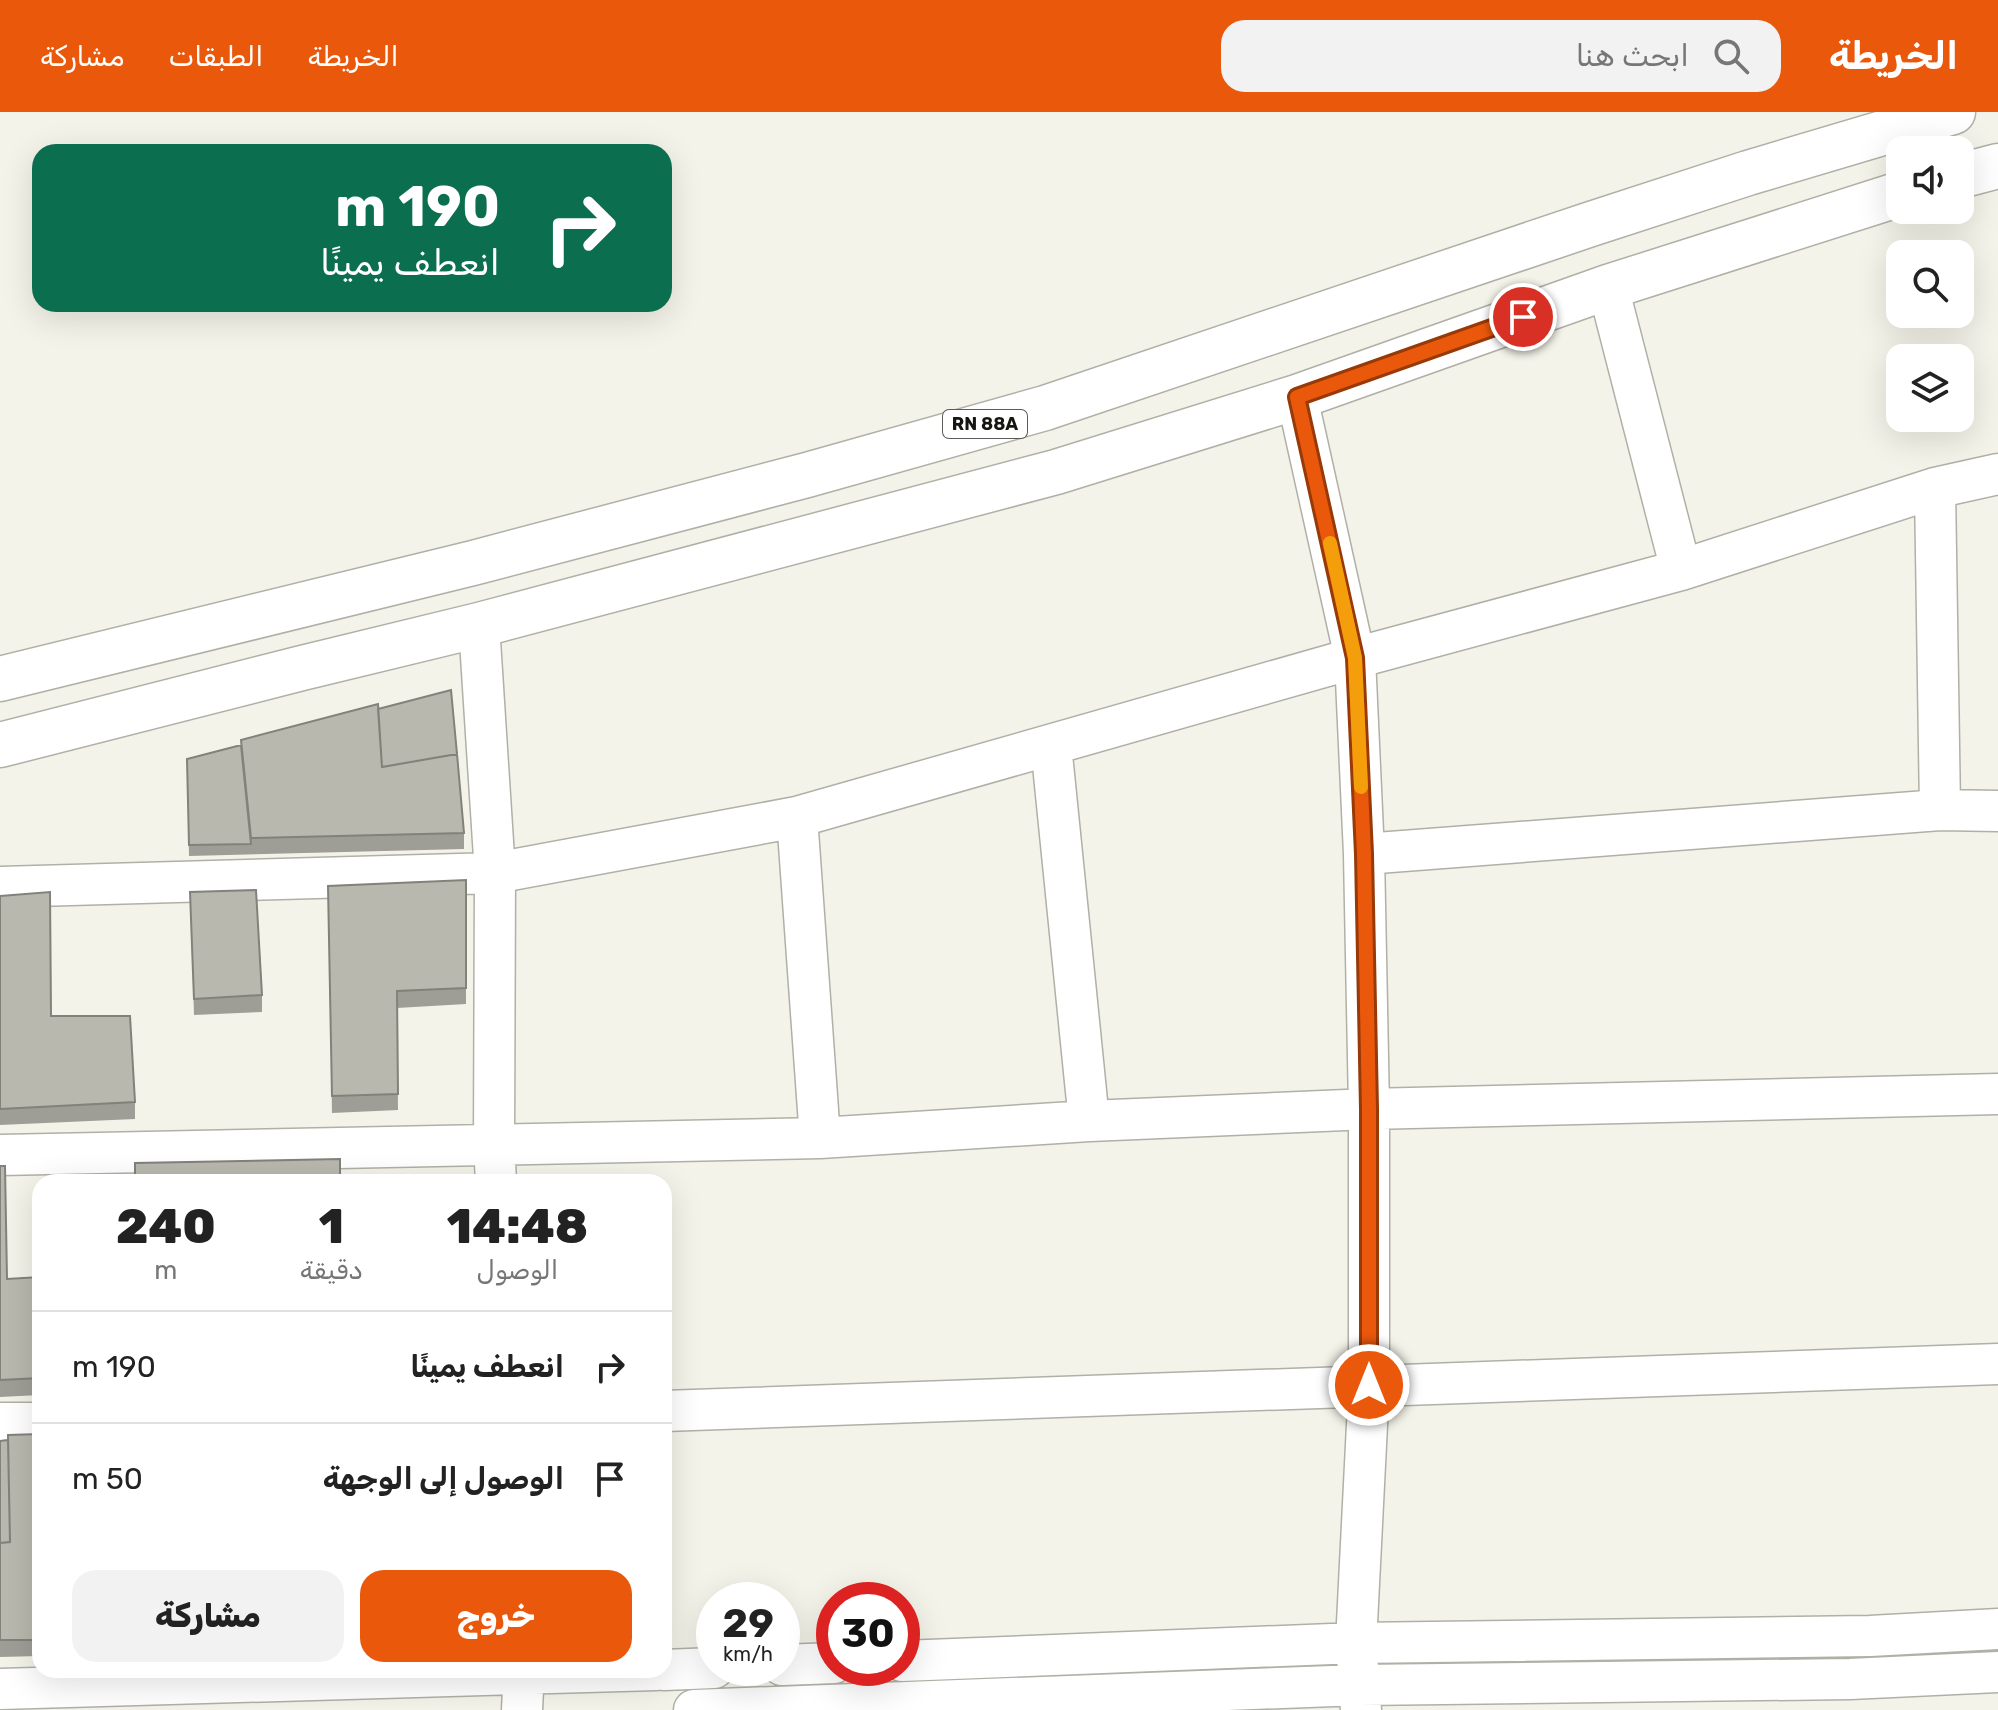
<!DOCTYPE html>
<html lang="ar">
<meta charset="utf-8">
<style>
body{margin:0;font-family:Rubik,"Noto Sans Arabic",sans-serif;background:#f2f2f2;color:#222;direction:rtl;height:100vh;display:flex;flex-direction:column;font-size:30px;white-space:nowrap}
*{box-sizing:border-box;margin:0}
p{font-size:26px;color:#767676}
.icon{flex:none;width:44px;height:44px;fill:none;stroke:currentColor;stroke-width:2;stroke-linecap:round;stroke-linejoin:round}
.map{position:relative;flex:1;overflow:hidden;direction:ltr}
.drawer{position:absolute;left:32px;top:1062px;width:640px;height:504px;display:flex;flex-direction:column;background:#fff;border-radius:24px;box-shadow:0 8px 32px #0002;direction:rtl}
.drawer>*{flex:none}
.hud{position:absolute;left:32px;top:32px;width:640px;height:168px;border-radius:24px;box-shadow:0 8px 32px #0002;direction:rtl;background:#0b6e4f;color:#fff;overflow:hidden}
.buttons{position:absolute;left:1886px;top:24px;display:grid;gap:16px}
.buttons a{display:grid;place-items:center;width:88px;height:88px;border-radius:16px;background:#fff;box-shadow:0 8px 32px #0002;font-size:40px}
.speed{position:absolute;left:696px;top:1470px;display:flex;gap:16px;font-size:40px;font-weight:700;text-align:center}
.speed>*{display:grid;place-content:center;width:104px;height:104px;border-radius:50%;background:#fff;box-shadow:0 8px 32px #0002;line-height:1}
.speed small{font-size:20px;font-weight:400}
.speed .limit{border:12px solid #d22;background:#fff;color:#111}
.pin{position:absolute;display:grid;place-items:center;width:68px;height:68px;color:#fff;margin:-34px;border:4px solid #fff;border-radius:50%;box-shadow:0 2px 8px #0007}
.me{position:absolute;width:88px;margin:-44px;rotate:0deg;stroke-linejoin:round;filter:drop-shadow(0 0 6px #0008)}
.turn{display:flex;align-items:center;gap:28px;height:168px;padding:0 40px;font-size:36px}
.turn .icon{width:104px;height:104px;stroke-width:2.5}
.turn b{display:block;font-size:56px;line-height:68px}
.eta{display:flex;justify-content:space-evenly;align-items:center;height:136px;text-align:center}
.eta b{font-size:48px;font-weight:800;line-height:56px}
.action{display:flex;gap:16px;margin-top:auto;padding:16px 40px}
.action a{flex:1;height:92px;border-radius:24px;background:#ea580c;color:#fff;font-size:32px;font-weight:800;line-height:92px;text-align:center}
.action a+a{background:#f2f2f2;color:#222}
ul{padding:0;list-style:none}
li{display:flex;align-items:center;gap:24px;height:112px;padding:0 40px;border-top:2px solid #e0e0e0}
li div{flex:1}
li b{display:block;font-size:30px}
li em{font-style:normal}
header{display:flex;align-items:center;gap:48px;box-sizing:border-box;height:112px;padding:0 40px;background:#ea580c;color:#fff}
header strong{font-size:38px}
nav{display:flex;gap:44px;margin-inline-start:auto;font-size:28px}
.search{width:560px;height:72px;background:#f2f2f2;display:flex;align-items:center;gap:20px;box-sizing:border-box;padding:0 28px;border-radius:24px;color:#767676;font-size:30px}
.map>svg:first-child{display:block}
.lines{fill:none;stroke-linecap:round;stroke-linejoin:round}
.minor-casing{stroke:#b1b0a6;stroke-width:43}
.highway-casing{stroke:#b1b0a6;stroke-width:47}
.minor{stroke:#fff;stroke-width:40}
.highway{stroke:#fff;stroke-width:44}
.wall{fill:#9f9e96}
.building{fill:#b9b8ae;stroke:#82817a;stroke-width:2}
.route-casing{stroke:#983908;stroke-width:20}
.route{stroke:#ea580c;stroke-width:14}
.slow{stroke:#f59e0b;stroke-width:14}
.labels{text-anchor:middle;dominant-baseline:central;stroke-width:6;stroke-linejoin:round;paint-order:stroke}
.shield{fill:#fff;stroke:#5b5b58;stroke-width:2}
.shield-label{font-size:18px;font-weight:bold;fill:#151511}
</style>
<header>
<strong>الخريطة</strong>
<div class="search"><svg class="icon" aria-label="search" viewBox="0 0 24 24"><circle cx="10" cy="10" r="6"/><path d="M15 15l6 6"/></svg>ابحث هنا</div>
<nav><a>الخريطة</a><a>الطبقات</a><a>مشاركة</a></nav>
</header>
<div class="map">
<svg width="1998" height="1598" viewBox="0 0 1998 1598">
<rect width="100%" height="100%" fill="#f4f3e9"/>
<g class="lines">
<!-- minor casing -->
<g class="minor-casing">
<path id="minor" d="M1608 175 1681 458
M1297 285 1355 546 1364 742 1369 997V1273L1356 1531 1361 1598
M1935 376 1940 698
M479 513 495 761 494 1032 496 1070
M1051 633 1089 1009
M797 705 820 1026
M1364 742 1940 698 1998 699
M0 775 495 761 797 705 1355 546 1681 458 1935 376 1998 362
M0 1043 820 1026 1089 1009 1369 997 1998 982
M664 1299 1998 1252
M0 1311H40
M902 1549 1356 1531 1870 1524 1998 1517
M782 1553 834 1551
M664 1558 714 1556
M0 1577 656 1558
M522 1598 524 1558
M694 1598 1360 1573 1850 1567 1998 1560"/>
</g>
<!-- highway casing -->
<g class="highway-casing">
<path id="highway" d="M1960 64 1998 54
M0 567 473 451 807 363 1045 296 1591 112 1748 61 1953 0
M0 633 302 556 479 513 1056 360 1297 285 1608 175 1900 82"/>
</g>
<!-- minor -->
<use href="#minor" class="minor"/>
<!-- highway -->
<use href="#highway" class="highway"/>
</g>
<!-- wall -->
<path class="wall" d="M378 597 464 721V737L189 744 187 647Z
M466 768V892L397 896 398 998 332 1001 328 774Z
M190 780 262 883V900L194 903Z
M0 784 51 904 135 990V1007L0 1013Z
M0 1054 7 1167 40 1165V1283L0 1285Z
M40 1322V1544L0 1545V1329L8 1328Z"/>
<!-- building -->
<path class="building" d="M451 578 457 642 382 655 378 597Z
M378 592 382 655 457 642 464 721 251 726 241 628Z
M241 633 251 732 189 733 187 647Z
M466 768V876L397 879 398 982 332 984 328 774Z
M256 778 262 883 194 887 190 780Z
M50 780 51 904H130L135 990 0 997V784Z
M340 1047V1070H135V1051Z
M0 1054H5L7 1167 40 1165V1266L0 1268Z
M40 1322V1528H0V1431L10 1430 8 1323Z
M8 1328 10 1430 0 1431V1329Z"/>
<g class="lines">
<!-- route casing -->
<g class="route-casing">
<path id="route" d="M1369 1273V997L1364 742 1355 546 1297 285 1523 205"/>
</g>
<!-- route -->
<use href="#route" class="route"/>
<!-- slow -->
<path class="slow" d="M1330 431 1355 546 1361 675"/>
</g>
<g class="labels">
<!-- shield labels -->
<rect class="shield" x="943" y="298" width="84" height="28" rx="6"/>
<g class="shield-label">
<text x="985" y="312">RN 88A</text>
</g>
</g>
</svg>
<div class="buttons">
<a><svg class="icon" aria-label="sound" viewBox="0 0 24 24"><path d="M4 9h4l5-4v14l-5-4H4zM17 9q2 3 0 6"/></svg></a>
<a><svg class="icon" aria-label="search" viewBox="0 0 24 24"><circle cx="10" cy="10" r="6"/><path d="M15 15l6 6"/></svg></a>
<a><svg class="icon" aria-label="layers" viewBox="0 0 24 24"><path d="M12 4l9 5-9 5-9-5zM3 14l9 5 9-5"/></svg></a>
</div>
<div class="speed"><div>29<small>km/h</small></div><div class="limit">30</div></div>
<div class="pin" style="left:1523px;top:205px;background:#d93025"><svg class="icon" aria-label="arrive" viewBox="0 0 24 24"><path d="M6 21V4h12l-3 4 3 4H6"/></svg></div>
<svg class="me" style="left:1369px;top:1273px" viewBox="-20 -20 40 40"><circle r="17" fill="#ea580c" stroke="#fff" stroke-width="3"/><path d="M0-11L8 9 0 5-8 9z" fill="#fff"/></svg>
<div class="hud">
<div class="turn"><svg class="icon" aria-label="right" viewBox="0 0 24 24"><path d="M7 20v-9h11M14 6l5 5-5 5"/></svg><div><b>190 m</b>انعطف يمينًا</div></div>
</div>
<section class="drawer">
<div class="eta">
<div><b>14:48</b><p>الوصول</p></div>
<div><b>1</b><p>دقيقة</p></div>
<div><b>240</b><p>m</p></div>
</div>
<ul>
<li><svg class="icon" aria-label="right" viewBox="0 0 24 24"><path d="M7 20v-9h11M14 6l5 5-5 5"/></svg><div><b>انعطف يمينًا</b></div><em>190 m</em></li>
<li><svg class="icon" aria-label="arrive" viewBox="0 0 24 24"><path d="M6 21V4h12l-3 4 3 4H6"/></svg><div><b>الوصول إلى الوجهة</b></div><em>50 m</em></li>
</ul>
<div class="action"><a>خروج</a><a>مشاركة</a></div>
</section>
</div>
